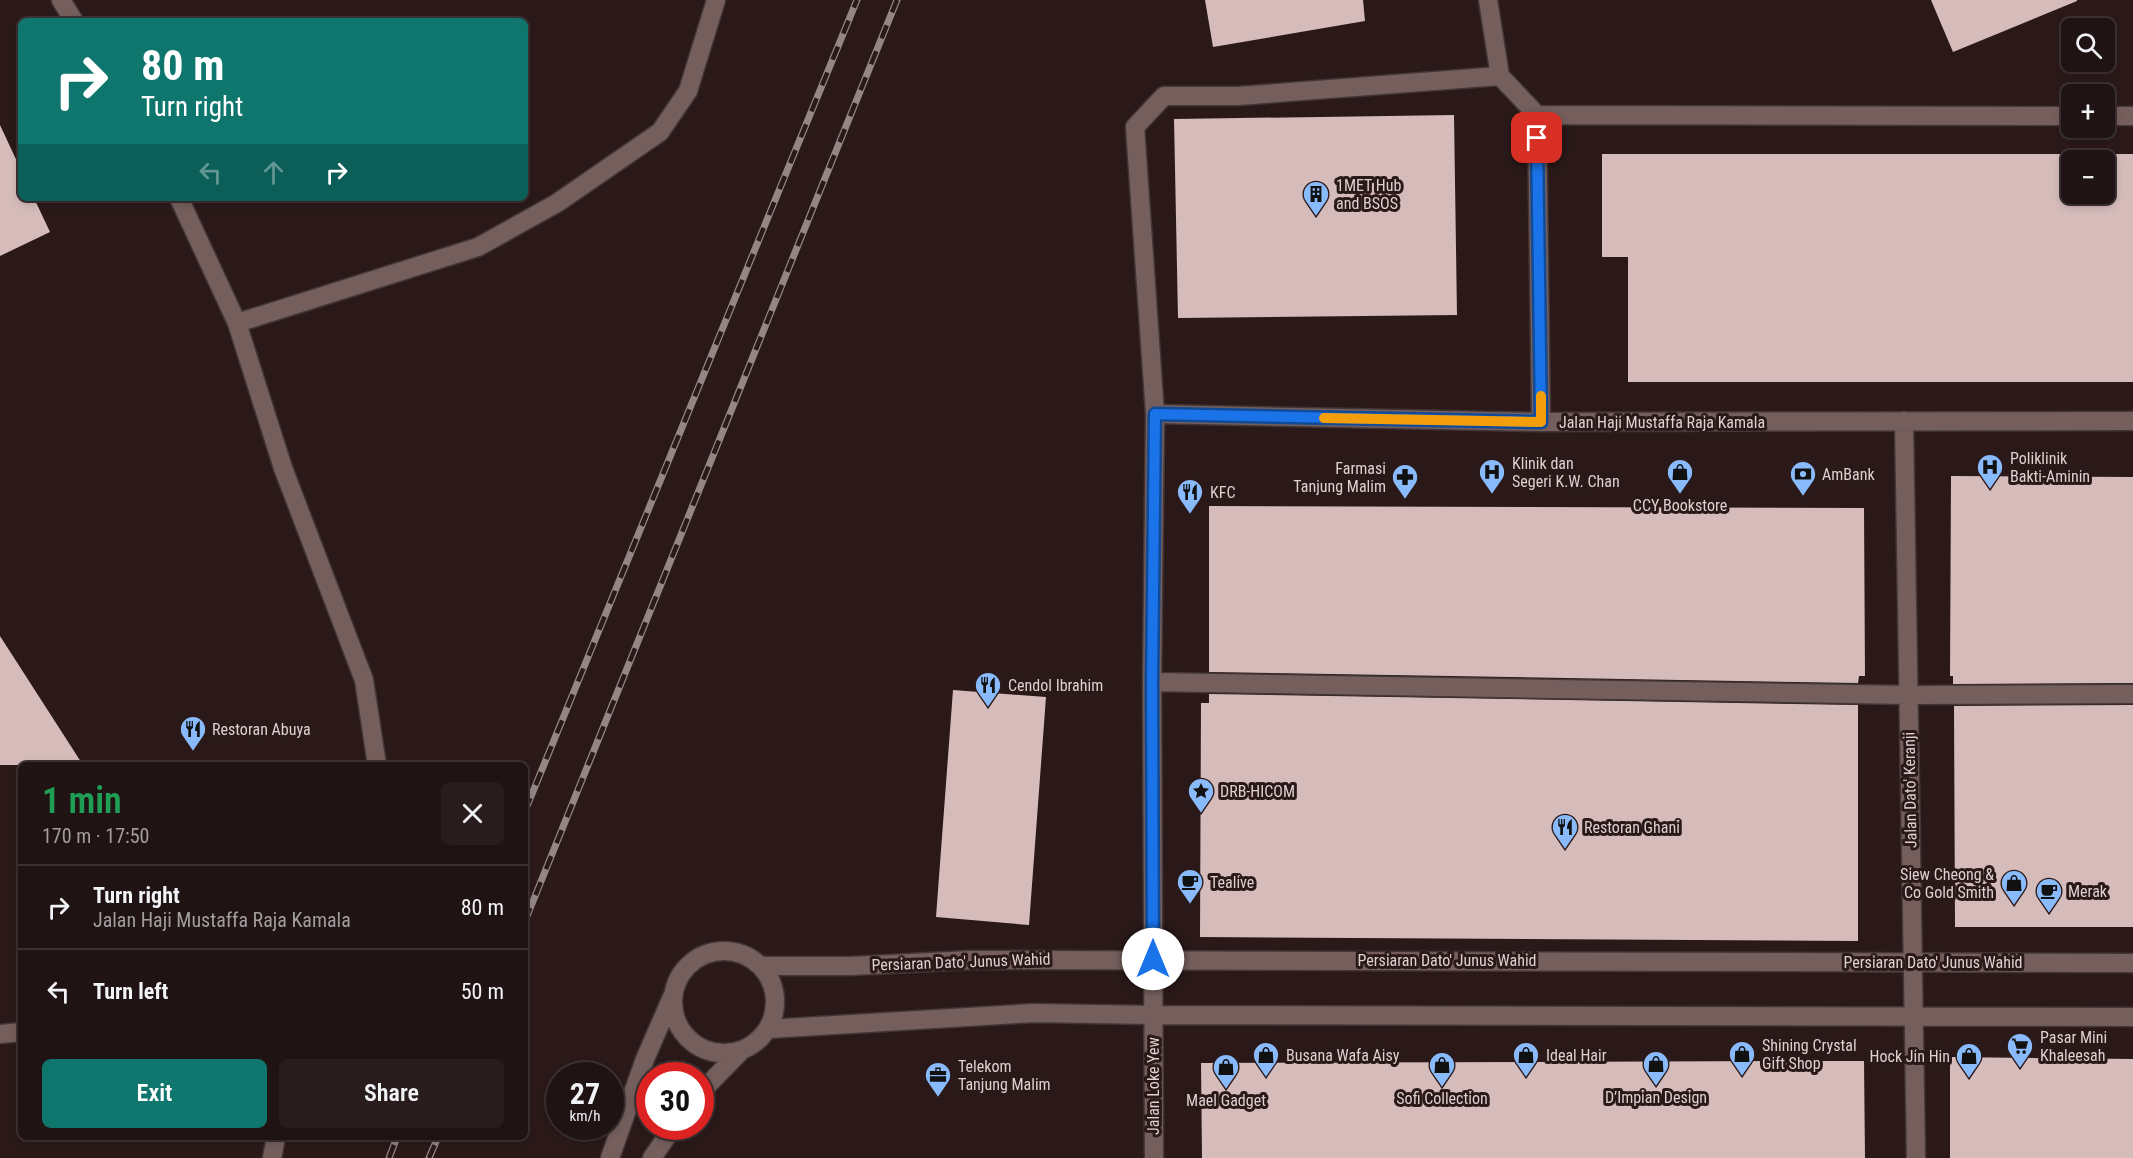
<!DOCTYPE html>
<meta charset="utf-8">
<style>
body{margin:0;font-family:"Roboto Condensed",sans-serif;background:#281c1c;color:#f1f3f6;height:100vh;display:flex;flex-direction:column;font-size:22px;white-space:nowrap}
*{box-sizing:border-box;margin:0}
p{font-size:20px;color:#a29ea0}
.icon{flex:none;width:33px;height:33px;fill:none;stroke:currentColor;stroke-width:2;stroke-linecap:round;stroke-linejoin:round}
.map{position:relative;flex:1;overflow:hidden}
.drawer{position:absolute;left:18px;top:762px;width:510px;height:378px;display:flex;flex-direction:column;background:#201313;border-radius:9px;box-shadow:0 3px 9px #0003,0 0 0 2px #3d3233}
.drawer>*{flex:none}
.hud{position:absolute;left:18px;top:18px;width:510px;height:183px;border-radius:9px;box-shadow:0 3px 9px #0003,0 0 0 2px #3d3233;background:#0f766e;color:#fff;overflow:hidden}
.tools{position:absolute;left:2061px;top:18px;display:grid;gap:12px}
.tools a{display:grid;place-items:center;width:54px;height:54px;border-radius:9px;background:#201313;box-shadow:0 3px 9px #0003,0 0 0 2px #3d3233;font-size:30px}
.speed{position:absolute;left:546px;top:1062px;display:flex;gap:12px;font-size:30px;font-weight:700;text-align:center}
.speed>*{display:grid;place-content:center;width:78px;height:78px;border-radius:50%;background:#201313;box-shadow:0 3px 9px #0003,0 0 0 2px #3d3233;line-height:1}
.speed small{font-size:15px;font-weight:400}
.speed .limit{border:9px solid #d22;background:#fff;color:#111}
.pin{position:absolute;display:grid;place-items:center;width:51px;height:51px;color:#fff;margin:-26px;border-radius:12px;box-shadow:0 3px 9px #0006}
.me{position:absolute;width:66px;margin:-33px;rotate:0deg;stroke-linejoin:round;filter:drop-shadow(0 0 4px #0008)}
.turn{display:flex;align-items:center;gap:21px;height:126px;padding:0 24px;font-size:27px}
.turn .icon{width:78px;height:78px;stroke-width:2.5}
.turn b{display:block;font-size:42px;line-height:51px}
.lanes{display:flex;align-items:center;height:57px;padding:0 24px;background:#0003;justify-content:center;gap:30px;direction:ltr}
.lanes .off{opacity:.35}
.round{display:grid;place-items:center;flex:none;width:63px;height:63px;border-radius:9px;background:#281c1c}
.overview{display:flex;align-items:center;justify-content:space-between;height:102px;padding:0 24px}
h1{font-size:36px;font-weight:600;line-height:45px;color:#1e9e55}
.primary-button{display:flex;gap:12px;margin-top:auto;padding:12px 24px}
.primary-button a{flex:1;height:69px;border-radius:9px;background:#0f766e;color:#fff;font-size:24px;font-weight:600;line-height:69px;text-align:center}
.primary-button a+a{background:#281c1c;color:#f1f3f6}
ul{padding:0;list-style:none}
li{display:flex;align-items:center;gap:18px;height:84px;padding:0 24px;border-top:2px solid #3d3233}
li div{flex:1}
li b{display:block;font-size:22px}
li em{font-style:normal}
.map>svg:first-child{display:block}
.building{fill:#d5bcbb;fill-rule:evenodd}
.lines{fill:none;stroke-linecap:round;stroke-linejoin:round}
.minor-casing{stroke:#443636;stroke-width:21}
.minor{stroke:#755f5d;stroke-width:18}
.rail-casing{stroke:#958686;stroke-width:7}
.rail{stroke:#2b1919;stroke-width:4.5;stroke-dasharray:14;stroke-linecap:butt}
.route-casing{stroke:#114b97;stroke-width:15}
.route{stroke:#1a73e8;stroke-width:10}
.slow{stroke:#f59e0b;stroke-width:10}
.labels{text-anchor:middle;dominant-baseline:central;stroke-width:6;stroke-linejoin:round;paint-order:stroke}
.poi-label{font-size:16px;fill:#ded1d0;stroke:#2b1919;text-anchor:start}
.street-label{font-size:16px;fill:#ded1d0;stroke:#2b1919}
</style>
<div class="map">
<svg width="2133" height="1158" viewBox="0 0 2133 1158">
<rect width="100%" height="100%" fill="#2b1919"/>
<!-- building -->
<path class="building" d="M1205 0H1363L1365 21 1213 47Z
M1931 0H2077V1L1953 52Z
M1454 115 1457 315 1178 318 1174 119Z
M0 125 21 170V198H34L50 232 0 256Z
M1602 154H2133V382H1628V257H1602ZM2072 160H2104V194H2072Z
M1951 476 2133 477V683L1953 684V676H1950Z
M1209 506 1864 508 1865 676H1859L1858 683 1209 672Z
M0 636 83 765H0Z
M953 690 1046 697 1029 925 936 917Z
M1209 694 1858 705V941L1200 937 1201 703H1209Z
M2133 705V927H1955L1954 706Z
M1950 1057 2133 1059V1158H1950Z
M1784 1061H1864L1865 1158H1202L1201 1063Z"/>
<g class="lines">
<!-- minor casing -->
<g class="minor-casing">
<path id="minor" d="M61 0 74 21
M1488 0 1500 76 1537 115 1541 422
M1537 115 2072 116
M2104 116H2133
M179 198 237 323 283 468 364 680 377 765
M237 323 478 247 557 203 660 132 688 91 716 0
M1155 414 1541 422 2133 421
M1904 421 1916 1158
M1152 682 1908 695 2133 694
M673 1002a51 51 0 1 1 102 0a51 51 0 1 1-102 0Z
M762 966H851L970 960 2133 963
M768 1029 1034 1013 1152 1015 2133 1017
M0 1034 21 1032
M700 1093 741 1051
M272 1158 276 1137
M610 1158 645 1059 672 997
M652 1158 674 1126
M1154 1158 1152 682 1155 414 1135 127 1164 96H1238L1500 76"/>
</g>
<!-- minor -->
<use href="#minor" class="minor"/>
<!-- rail casing -->
<g class="rail-casing">
<path id="rail" d="M525 811 857 0
M525 921 897 0
M389 1158 397 1137
M429 1158 438 1137"/>
</g>
<!-- rail -->
<use href="#rail" class="rail"/>
</g>
<g class="lines">
<!-- route casing -->
<g class="route-casing">
<path id="route" d="M1153 959 1152 682 1155 414 1541 422 1537 138"/>
</g>
<!-- route -->
<use href="#route" class="route"/>
<!-- slow -->
<path class="slow" d="M1324 418 1541 422V396"/>
</g>
<!-- icons -->
<defs>
<g id="building-pin" transform="scale(1.35)"><path d="M0 17L-7.5 6A9.5 9.5 0 1 1 7.5 6Z" fill="#89bafc" stroke="#2b1919"/><path d="M-4-6H4V6H1V3H-1V6H-4ZM-2.5-4.3h1.7v1.8h-1.7ZM.8-4.3h1.7v1.8H.8ZM-2.5-1h1.7V.8h-1.7ZM.8-1h1.7V.8H.8Z" fill="#111"/></g>
<g id="hospital-pin" transform="scale(1.35)"><path d="M0 17L-7.5 6A9.5 9.5 0 1 1 7.5 6Z" fill="#89bafc" stroke="#2b1919"/><path d="M-5-5h3v3.5h4V-5h3V5h-3V1.5h-4V5h-3Z" fill="#111"/></g>
<g id="shop-pin" transform="scale(1.35)"><path d="M0 17L-7.5 6A9.5 9.5 0 1 1 7.5 6Z" fill="#89bafc" stroke="#2b1919"/><path d="M-5-2.5h2.3a2.7 3.5 0 0 1 5.4 0H5L5.5 6h-11ZM-1.5-2.5h3a1.5 2.3 0 0 0-3 0Z" fill="#111"/></g>
<g id="bank-pin" transform="scale(1.35)"><path d="M0 17L-7.5 6A9.5 9.5 0 1 1 7.5 6Z" fill="#89bafc" stroke="#2b1919"/><path d="M-6-4H6V4H-6ZM0-2.3a2.3 2.3 0 1 0 0 4.6a2.3 2.3 0 1 0 0-4.6Z" fill="#111"/></g>
<g id="pharmacy-pin" transform="scale(1.35)"><path d="M0 17L-7.5 6A9.5 9.5 0 1 1 7.5 6Z" fill="#89bafc" stroke="#2b1919"/><path d="M-2-6h4v4h4v4h-4v4h-4v-4h-4v-4h4Z" fill="#111"/></g>
<g id="restaurant-pin" transform="scale(1.35)"><path d="M0 17L-7.5 6A9.5 9.5 0 1 1 7.5 6Z" fill="#89bafc" stroke="#2b1919"/><path d="M-5-6h1v4h1v-4h1v4h1v-4h1v5L-1.5 .5V6h-2V.5L-5-1ZM5-6V6H3V1.5H1.5Q1.5-4 5-6Z" fill="#111"/></g>
<g id="sight-pin" transform="scale(1.35)"><path d="M0 17L-7.5 6A9.5 9.5 0 1 1 7.5 6Z" fill="#89bafc" stroke="#2b1919"/><path d="M0-6L1.8-2.2L6-1.7L2.9 1.2L3.7 5.4L0 3.3L-3.7 5.4L-2.9 1.2L-6-1.7L-1.8-2.2Z" fill="#111"/></g>
<g id="cafe-pin" transform="scale(1.35)"><path d="M0 17L-7.5 6A9.5 9.5 0 1 1 7.5 6Z" fill="#89bafc" stroke="#2b1919"/><path d="M-5.5-4.5H6V0H3Q3 3.5 0 3.5H-2.5Q-5.5 3.5-5.5 0ZM3-3.2v2h1.7v-2ZM-6 4.5H4V6H-6Z" fill="#111"/></g>
<g id="supermarket-pin" transform="scale(1.35)"><path d="M0 17L-7.5 6A9.5 9.5 0 1 1 7.5 6Z" fill="#89bafc" stroke="#2b1919"/><path d="M-6-5.5h2.5l.6 2H6L4.5 2H-2.5L-4.4-4H-6ZM-1.5 3.2a1.3 1.3 0 1 0 .1 0ZM3 3.2a1.3 1.3 0 1 0 .1 0Z" fill="#111"/></g>
<g id="office-pin" transform="scale(1.35)"><path d="M0 17L-7.5 6A9.5 9.5 0 1 1 7.5 6Z" fill="#89bafc" stroke="#2b1919"/><path d="M-6-3h4V-5.5h4V-3h4V5H-6ZM-1-4.5V-3h2v-1.5ZM-6 0V1H6V0Z" fill="#111"/></g>
</defs>
<g fill-rule="evenodd">
<use href="#building-pin" x="1316" y="194"/>
<use href="#hospital-pin" x="1990" y="467"/>
<use href="#hospital-pin" x="1492" y="472"/>
<use href="#shop-pin" x="1680" y="472"/>
<use href="#bank-pin" x="1803" y="474"/>
<use href="#pharmacy-pin" x="1405" y="477"/>
<use href="#restaurant-pin" x="1190" y="492"/>
<use href="#restaurant-pin" x="988" y="685"/>
<use href="#restaurant-pin" x="193" y="729"/>
<use href="#sight-pin" x="1201" y="791"/>
<use href="#restaurant-pin" x="1565" y="827"/>
<use href="#cafe-pin" x="1190" y="882"/>
<use href="#shop-pin" x="2014" y="883"/>
<use href="#cafe-pin" x="2049" y="891"/>
<use href="#supermarket-pin" x="2020" y="1046"/>
<use href="#shop-pin" x="1742" y="1054"/>
<use href="#shop-pin" x="1266" y="1055"/>
<use href="#shop-pin" x="1526" y="1055"/>
<use href="#shop-pin" x="1969" y="1056"/>
<use href="#shop-pin" x="1656" y="1064"/>
<use href="#shop-pin" x="1442" y="1065"/>
<use href="#shop-pin" x="1226" y="1067"/>
<use href="#office-pin" x="938" y="1075"/>
</g>
<g class="labels">
<!-- poi labels -->
<g class="poi-label">
<text x="1336" y="185">1MET Hub<tspan x="1336" dy="18">and BSOS</tspan></text>
<text x="2010" y="458">Poliklinik<tspan x="2010" dy="18">Bakti-Aminin</tspan></text>
<text x="1512" y="463">Klinik dan<tspan x="1512" dy="18">Segeri K.W. Chan</tspan></text>
<text x="1386" y="468" text-anchor="end">Farmasi<tspan x="1386" dy="18">Tanjung Malim</tspan></text>
<text x="1822" y="474">AmBank</text>
<text x="1210" y="492">KFC</text>
<text x="1680" y="505" text-anchor="middle">CCY Bookstore</text>
<text x="1008" y="685">Cendol Ibrahim</text>
<text x="212" y="729">Restoran Abuya</text>
<text x="1220" y="791">DRB-HICOM</text>
<text x="1584" y="827">Restoran Ghani</text>
<text x="1994" y="874" text-anchor="end">Siew Cheong &amp;<tspan x="1994" dy="18">Co Gold Smith</tspan></text>
<text x="1210" y="882">Tealive</text>
<text x="2068" y="891">Merak</text>
<text x="2040" y="1037">Pasar Mini<tspan x="2040" dy="18">Khaleesah</tspan></text>
<text x="1762" y="1045">Shining Crystal<tspan x="1762" dy="18">Gift Shop</tspan></text>
<text x="1286" y="1055">Busana Wafa Aisy</text>
<text x="1546" y="1055">Ideal Hair</text>
<text x="1950" y="1056" text-anchor="end">Hock Jin Hin</text>
<text x="958" y="1066">Telekom<tspan x="958" dy="18">Tanjung Malim</tspan></text>
<text x="1656" y="1097" text-anchor="middle">D’Impian Design</text>
<text x="1442" y="1098" text-anchor="middle">Sofi Collection</text>
<text x="1226" y="1100" text-anchor="middle">Mael Gadget</text>
</g>
<!-- street labels -->
<g class="street-label">
<text x="1662" y="422">Jalan Haji Mustaffa Raja Kamala</text>
<text transform="translate(1910 790) rotate(-91)">Jalan Dato' Keranji</text>
<text x="1447" y="960">Persiaran Dato' Junus Wahid</text>
<text transform="translate(961 962) rotate(-2)">Persiaran Dato' Junus Wahid</text>
<text x="1933" y="962">Persiaran Dato' Junus Wahid</text>
<text transform="translate(1153 1086) rotate(-90)">Jalan Loke Yew</text>
</g>
</g>
</svg>
<div class="tools">
<a><svg class="icon" aria-label="search" viewBox="0 0 24 24"><circle cx="10" cy="10" r="6"/><path d="M15 15l6 6"/></svg></a>
<a>+</a>
<a>−</a>
</div>
<div class="speed"><div>27<small>km/h</small></div><div class="limit">30</div></div>
<div class="pin" style="left:1537px;top:138px;background:#d93025"><svg class="icon" aria-label="arrive" viewBox="0 0 24 24"><path d="M6 21V4h12l-3 4 3 4H6"/></svg></div>
<svg class="me" style="left:1153px;top:959px" viewBox="-20 -20 40 40"><circle r="19" fill="#fff"/><path d="M0-13L10 11 0 6-10 11z" fill="#1a73e8"/></svg>
<div class="hud">
<div class="turn"><svg class="icon" aria-label="right" viewBox="0 0 24 24"><path d="M7 20v-9h11M14 6l5 5-5 5"/></svg><div><b>80 m</b>Turn right</div></div>
<div class="lanes"><svg class="icon off" aria-label="left" viewBox="0 0 24 24"><path d="M17 20v-9H6M10 6l-5 5 5 5"/></svg><svg class="icon off" aria-label="ahead" viewBox="0 0 24 24"><path d="M12 20V5M6 11l6-6 6 6"/></svg><svg class="icon" aria-label="right" viewBox="0 0 24 24"><path d="M7 20v-9h11M14 6l5 5-5 5"/></svg></div>
</div>
<section class="drawer">
<div class="overview"><div><h1>1 min</h1><p>170 m · 17:50</p></div><a class="round"><svg class="icon" aria-label="close" viewBox="0 0 24 24"><path d="M6 6l12 12M18 6L6 18"/></svg></a></div>
<ul>
<li><svg class="icon" aria-label="right" viewBox="0 0 24 24"><path d="M7 20v-9h11M14 6l5 5-5 5"/></svg><div><b>Turn right</b><p>Jalan Haji Mustaffa Raja Kamala</p></div><em>80 m</em></li>
<li><svg class="icon" aria-label="left" viewBox="0 0 24 24"><path d="M17 20v-9H6M10 6l-5 5 5 5"/></svg><div><b>Turn left</b></div><em>50 m</em></li>
</ul>
<div class="primary-button"><a>Exit</a><a>Share</a></div>
</section>
</div>
